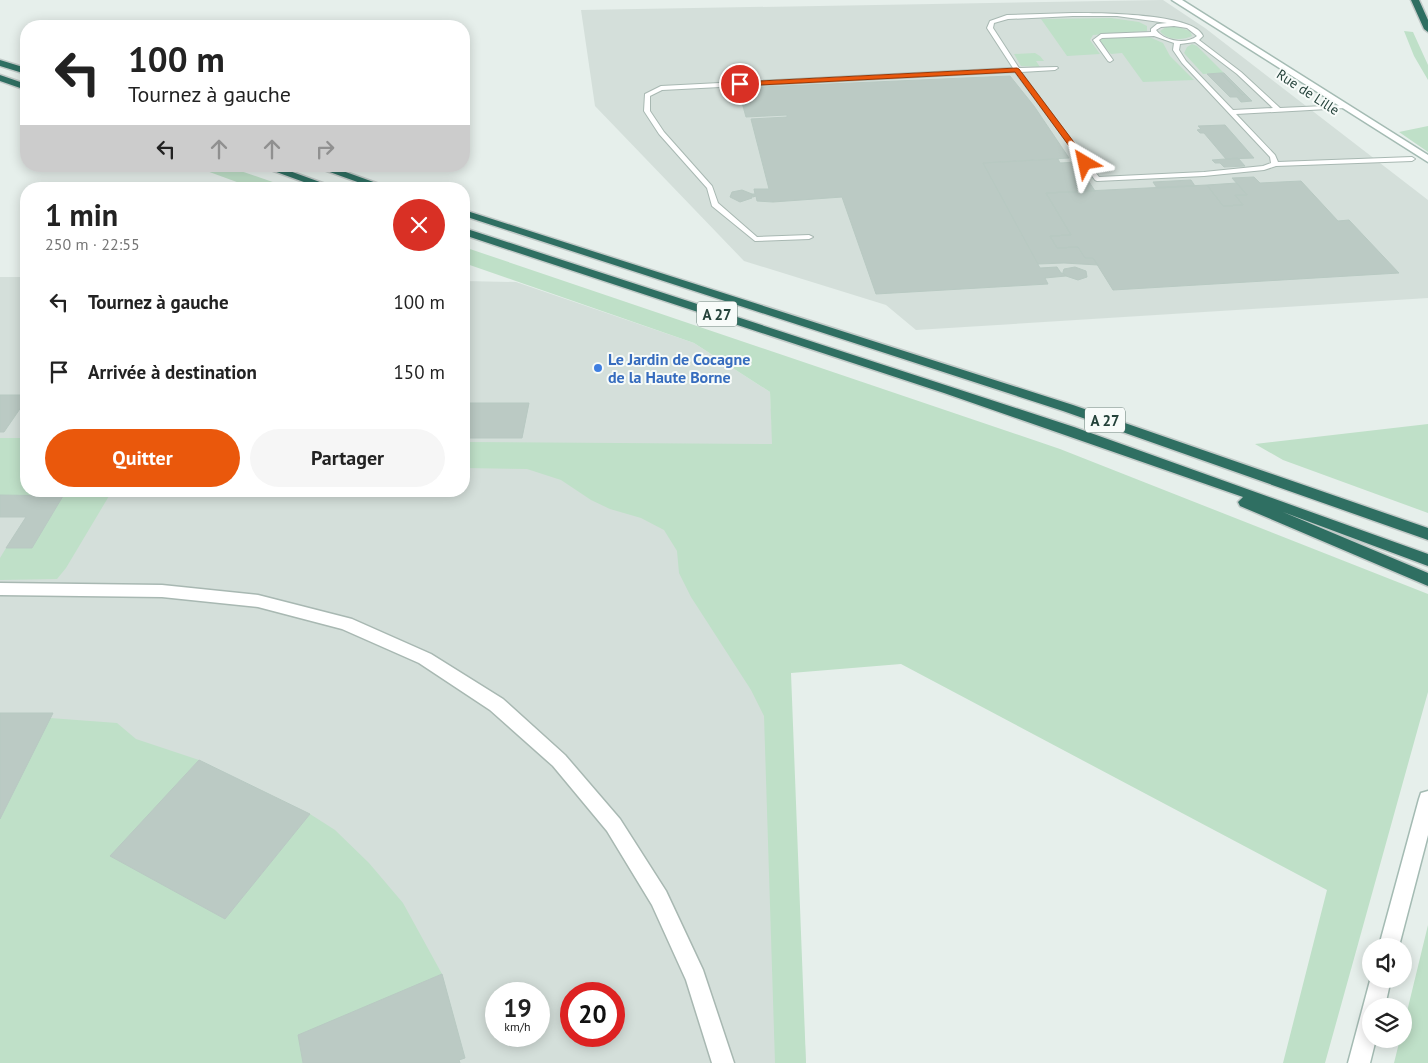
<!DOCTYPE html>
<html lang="fr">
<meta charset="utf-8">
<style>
body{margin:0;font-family:"PT Sans",sans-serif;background:#f6f6f6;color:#222;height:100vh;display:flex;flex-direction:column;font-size:19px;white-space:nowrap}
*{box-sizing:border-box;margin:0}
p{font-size:16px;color:#767676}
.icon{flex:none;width:28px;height:28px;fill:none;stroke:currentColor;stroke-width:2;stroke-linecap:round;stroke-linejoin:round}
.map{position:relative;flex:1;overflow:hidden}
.panel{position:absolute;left:20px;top:182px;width:450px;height:315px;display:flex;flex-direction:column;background:#fff;border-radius:20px;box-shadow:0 2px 12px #0003}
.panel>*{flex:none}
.hud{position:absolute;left:20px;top:20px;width:450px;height:152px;border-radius:20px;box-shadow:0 2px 12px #0003;background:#fff;color:#222;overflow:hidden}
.tools{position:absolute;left:1362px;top:938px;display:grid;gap:10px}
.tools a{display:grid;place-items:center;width:50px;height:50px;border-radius:50%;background:#fff;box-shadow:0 2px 12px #0003;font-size:25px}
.speed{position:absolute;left:485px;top:982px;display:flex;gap:10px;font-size:25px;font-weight:700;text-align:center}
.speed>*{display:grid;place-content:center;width:65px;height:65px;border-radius:50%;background:#fff;box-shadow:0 2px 12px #0003;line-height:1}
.speed small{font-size:12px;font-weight:400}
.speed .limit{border:8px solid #d22;background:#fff;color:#111}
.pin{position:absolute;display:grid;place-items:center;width:42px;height:42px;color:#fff;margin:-21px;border:2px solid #fff;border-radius:50%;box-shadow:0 1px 5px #0007}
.me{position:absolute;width:55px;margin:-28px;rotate:324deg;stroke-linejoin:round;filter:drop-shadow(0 0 4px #0008)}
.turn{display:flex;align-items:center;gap:18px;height:105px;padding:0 25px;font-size:22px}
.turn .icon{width:65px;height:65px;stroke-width:2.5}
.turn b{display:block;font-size:35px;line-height:42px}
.lanes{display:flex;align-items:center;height:48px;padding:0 25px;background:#0003;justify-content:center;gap:25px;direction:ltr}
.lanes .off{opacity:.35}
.round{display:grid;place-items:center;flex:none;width:52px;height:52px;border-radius:26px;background:#f6f6f6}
.summary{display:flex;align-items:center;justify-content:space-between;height:85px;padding:0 25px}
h1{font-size:30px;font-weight:700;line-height:38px}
.primary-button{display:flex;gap:10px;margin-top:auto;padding:10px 25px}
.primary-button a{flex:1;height:58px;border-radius:30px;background:#ea580c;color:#fff;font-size:20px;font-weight:700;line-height:58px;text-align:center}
.primary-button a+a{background:#f6f6f6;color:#222}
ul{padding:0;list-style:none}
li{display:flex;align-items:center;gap:15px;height:70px;padding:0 25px}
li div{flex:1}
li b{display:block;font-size:19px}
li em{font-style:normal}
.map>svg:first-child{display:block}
.built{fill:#d4dfda;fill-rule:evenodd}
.green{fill:#bfe0c8}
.building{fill:#bbcac4;stroke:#b8c9c2}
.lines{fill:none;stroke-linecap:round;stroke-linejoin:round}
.service-casing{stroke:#a8b8b2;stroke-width:2}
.minor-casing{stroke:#a8b8b2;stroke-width:3}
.secondary-casing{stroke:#a4bbb3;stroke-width:3}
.motorway-casing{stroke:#c2cac8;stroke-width:3}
.service{fill:#fff;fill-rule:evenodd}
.minor{fill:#fff;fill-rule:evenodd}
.secondary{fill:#fff;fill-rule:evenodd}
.motorway{fill:#2f6f62;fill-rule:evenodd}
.route{fill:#ea580c;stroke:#983908}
.shop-dot{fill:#3f7fe0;stroke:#f7fbf9;stroke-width:2}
.labels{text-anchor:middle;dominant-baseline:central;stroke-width:4;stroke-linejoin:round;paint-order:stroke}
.far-street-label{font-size:14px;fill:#24423a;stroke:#f7fbf9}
.shield{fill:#f7fbf9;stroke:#637a73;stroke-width:1}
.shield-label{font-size:15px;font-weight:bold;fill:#24423a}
.shop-label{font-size:16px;font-weight:bold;fill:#366cbe;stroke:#f7fbf9;text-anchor:start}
</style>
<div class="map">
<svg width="1428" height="1063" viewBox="0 0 1428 1063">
<rect width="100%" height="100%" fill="#e6efeb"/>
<!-- built -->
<path class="built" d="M1163 0 1205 28 1428 200V298L916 330 886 305 744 261 595 106 581 10Z
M0 277H26V491H464V281L516 282 694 343 770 392 806 1063H0ZM496 994H539V1036H496ZM571 994H614V1036H571Z"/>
<!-- green -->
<path class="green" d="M1111 18 1139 22 1147 26V31L1093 35 1090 40 1100 54 1067 56 1041 19Z
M1166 27H1178L1190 31 1192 36C1182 41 1166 40 1160 31Z
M1404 31 1413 32 1428 65V80L1414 56Z
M1147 36 1163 43 1170 56 1194 80 1143 82 1122 53 1111 54 1099 41 1103 38Z
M1192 44 1197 46 1224 73 1203 74 1184 53 1187 47Z
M1035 53 1040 56 1044 61H1036L1040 67 1021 66 1014 54Z
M1428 126V152L1399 132Z
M193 166H226L293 189H256Z
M464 247 1060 449 1428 594V692L1325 1063H1283L1327 890 901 664 791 673 806 1063H775L764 716 751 690 691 597 679 573 677 551 664 530 641 518 610 509 591 500 561 480 527 469 464 468V442L772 444 770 392 694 343 464 263Z
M1428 424V513L1283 460 1255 444Z
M0 438H26V491H112L66 568 57 579 0 580V558L6 548H32L63 496 0 495Z
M50 718 117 723 136 739 199 760 111 856 225 919 310 814 335 830 369 863 403 903 442 974 299 1036 303 1063H0V819Z
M1428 925V1063H1394L1400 1039H1404V1024Z"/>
<!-- building -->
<path class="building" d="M1221 73 1242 95 1245 94 1252 101 1241 102 1237 97H1230L1207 74Z
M1221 73H1224L1245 94 1242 95Z
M1010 76 1034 106 1069 158 983 163 1040 268 1057 267 1061 273H1063L1066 276 1045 278 1048 284 876 294 842 197 773 202 757 201 756 196 753 197 752 194H755L754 189H769L751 119 787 117V115L746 117 738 88Z
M1225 125 1254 158 1226 159 1204 133H1200L1197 130 1201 129 1198 126Z
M1238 158 1245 166 1224 167 1220 163H1215L1212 160Z
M1058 159 1060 163 1076 162 1095 191 1046 193 1071 235 1050 236 1057 248 1078 247 1085 258H1093L1098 265 1064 263 1038 264 983 163Z
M1254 177 1260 183 1301 181 1338 221 1349 220 1399 273 1113 290 1093 258H1085L1078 247 1057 248 1050 236 1071 235 1046 193 1207 185 1223 206 1243 205 1235 195H1247L1232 178Z
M1191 180 1195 186 1157 188 1153 182Z
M1237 183 1247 195H1235L1243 205 1223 206 1207 185Z
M742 190 752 194V198L740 202 730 197 732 192Z
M1075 267 1086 271 1087 277 1078 280 1066 276 1063 272 1064 269Z
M0 395H26V400L4 432H0Z
M464 403H529L522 438H464Z
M0 495 63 496 32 548H6L26 517H0Z
M0 713H53L0 819Z
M199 760 310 814 225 919 110 856Z
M442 974 465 1058 459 1060 460 1063H303L298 1035Z"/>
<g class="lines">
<!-- service casing -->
<g class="service-casing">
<path id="service" d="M1073 13C1096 13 1194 13 1203 36L1199 40 1241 72 1280 108 1347 105 1348 106 1345 108 1236 114 1275 155 1278 162 1412 157 1415 159 1412 161 1276 166 1264 170 1204 176 1097 181 1095 180 1015 72 662 90 650 96V111L664 132 712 186 718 203 757 237 809 235 813 237 809 239 755 241 712 206 707 188 659 134 644 111 645 94 661 86 1013 68 987 28 990 21 1007 15ZM1073 16H1117L1167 23 1157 24 1151 29V32L1101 34 1093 40 1108 61 1110 62 1113 60 1099 40 1102 38 1154 36 1174 43 1173 50 1182 63 1270 157 1271 163 1263 166 1204 172 1099 177 1021 72 1055 70 1058 68 1057 67 1019 68 993 28 994 23 1008 19ZM1174 26 1187 28 1197 36C1186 45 1164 41 1156 30L1161 27ZM1195 42 1237 74 1273 108 1233 110 1186 61 1179 50 1180 44Z"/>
</g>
<!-- minor casing -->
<g class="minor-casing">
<path id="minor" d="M0 583 162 585 258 595 352 619 431 654 503 699 565 755 620 819 666 891 703 970 734 1063H712L686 980 652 905 607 831 553 766 490 710 419 663 342 629 258 607 162 597 0 595Z"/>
</g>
<!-- secondary casing -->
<g class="secondary-casing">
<path id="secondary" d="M1172 0H1182L1428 155V162Z
M1428 791V835L1399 946H1379L1419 799 1421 793Z
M1371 977 1391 979 1385 1006H1371V1039H1376L1370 1063H1348Z"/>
</g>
<!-- motorway casing -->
<g class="motorway-casing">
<path id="motorway" d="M1411 0H1419L1428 20V32L1424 29Z
M0 60 26 68V74L0 66Z
M0 75 26 84V90L0 81Z
M260 166H276L339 189H323Z
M313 166H329L393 189H377Z
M464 210 1073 405 1428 528V540L1063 411 464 216Z
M464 228 1074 427 1428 554V566L1283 512 1428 573V586L1240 506 1238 502 1243 497 944 393 464 235Z"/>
</g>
<!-- service -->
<use href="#service" class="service"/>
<!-- minor -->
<use href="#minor" class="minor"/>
<!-- secondary -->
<use href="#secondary" class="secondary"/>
<!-- motorway -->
<use href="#motorway" class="motorway"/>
</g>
<!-- route -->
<path class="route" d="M1017 68 1019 69 1088 161V165H1083L1015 72 740 86 737 84 740 82Z"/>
<!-- markers -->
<circle class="shop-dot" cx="598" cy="368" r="5"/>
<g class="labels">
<!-- far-street labels -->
<g class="far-street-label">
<text transform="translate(1308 92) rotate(33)">Rue de Lille</text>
</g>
<!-- shield labels -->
<g class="shield">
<rect x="697" y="301.5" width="40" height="25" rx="4"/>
<rect x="1085" y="407.5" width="40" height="25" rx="4"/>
</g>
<g class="shield-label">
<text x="717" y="314">A 27</text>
<text x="1105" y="420">A 27</text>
</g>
<!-- shop labels -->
<g class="shop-label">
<text x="608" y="359">Le Jardin de Cocagne<tspan x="608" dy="18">de la Haute Borne</tspan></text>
</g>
</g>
</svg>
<div class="tools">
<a><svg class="icon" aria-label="sound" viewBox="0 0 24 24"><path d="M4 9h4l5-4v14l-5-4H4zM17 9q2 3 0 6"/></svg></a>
<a><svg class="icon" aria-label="layers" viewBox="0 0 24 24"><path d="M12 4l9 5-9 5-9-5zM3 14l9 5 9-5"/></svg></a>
</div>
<div class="speed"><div>19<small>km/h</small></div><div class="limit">20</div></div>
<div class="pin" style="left:740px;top:84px;background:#d93025"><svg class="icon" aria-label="arrive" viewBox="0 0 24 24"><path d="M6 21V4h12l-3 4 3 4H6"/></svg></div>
<svg class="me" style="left:1085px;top:163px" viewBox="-20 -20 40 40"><path d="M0-17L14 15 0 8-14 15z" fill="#ea580c" stroke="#fff" stroke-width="4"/></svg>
<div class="hud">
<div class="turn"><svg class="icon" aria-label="left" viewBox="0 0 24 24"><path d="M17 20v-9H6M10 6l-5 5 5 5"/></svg><div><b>100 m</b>Tournez à gauche</div></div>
<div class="lanes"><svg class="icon" aria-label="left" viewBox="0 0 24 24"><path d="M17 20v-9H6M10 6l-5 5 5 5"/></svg><svg class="icon off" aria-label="ahead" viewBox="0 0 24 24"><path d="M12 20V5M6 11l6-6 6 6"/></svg><svg class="icon off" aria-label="ahead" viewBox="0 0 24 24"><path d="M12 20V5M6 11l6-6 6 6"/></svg><svg class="icon off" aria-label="right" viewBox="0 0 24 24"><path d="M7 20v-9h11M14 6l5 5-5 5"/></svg></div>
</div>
<section class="panel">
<div class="summary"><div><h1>1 min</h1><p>250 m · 22:55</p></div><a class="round" style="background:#d93025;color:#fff"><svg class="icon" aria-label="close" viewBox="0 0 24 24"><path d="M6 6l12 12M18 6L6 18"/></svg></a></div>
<ul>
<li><svg class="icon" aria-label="left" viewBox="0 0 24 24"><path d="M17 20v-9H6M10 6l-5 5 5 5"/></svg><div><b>Tournez à gauche</b></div><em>100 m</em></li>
<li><svg class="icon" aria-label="arrive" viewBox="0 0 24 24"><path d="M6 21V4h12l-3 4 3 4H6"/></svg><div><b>Arrivée à destination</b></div><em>150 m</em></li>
</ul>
<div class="primary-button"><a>Quitter</a><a>Partager</a></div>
</section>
</div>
